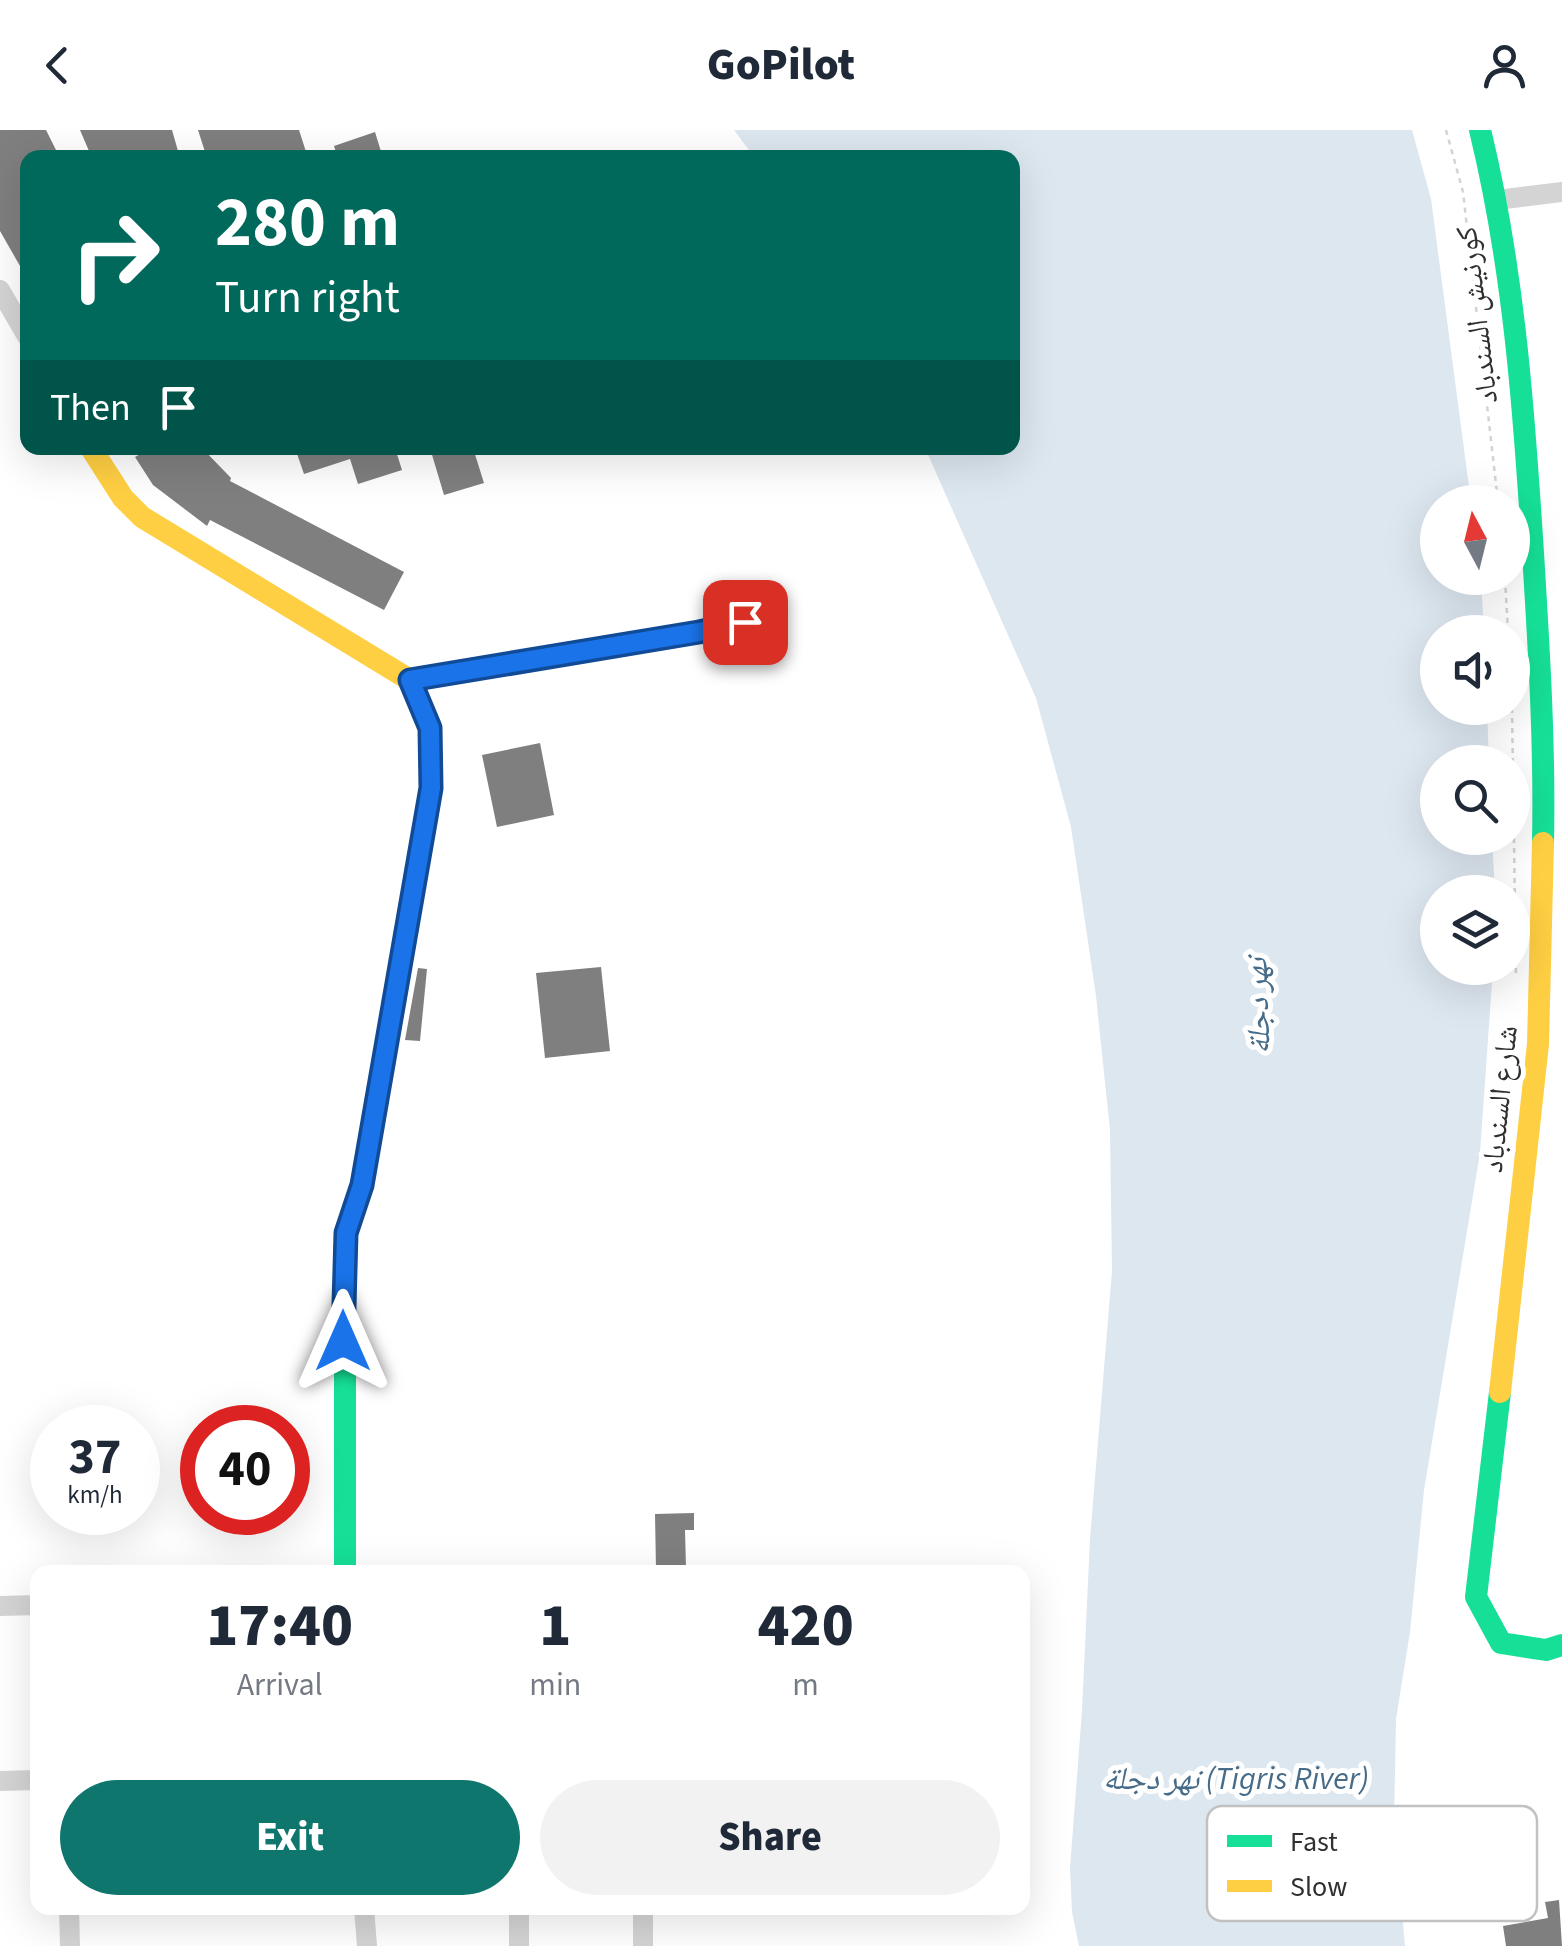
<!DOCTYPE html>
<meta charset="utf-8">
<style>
body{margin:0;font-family:"Source Sans 3","Noto Naskh Arabic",sans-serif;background:#f2f2f3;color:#1f2937;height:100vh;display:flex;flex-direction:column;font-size:38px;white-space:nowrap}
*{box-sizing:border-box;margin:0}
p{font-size:32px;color:#747a83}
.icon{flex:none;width:55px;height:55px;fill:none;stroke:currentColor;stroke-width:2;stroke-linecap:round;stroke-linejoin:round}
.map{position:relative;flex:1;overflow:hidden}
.sheet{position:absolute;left:30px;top:1435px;width:1000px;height:350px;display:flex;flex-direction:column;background:#fff;border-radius:20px;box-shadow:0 10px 40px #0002}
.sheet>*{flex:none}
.guide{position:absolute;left:20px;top:20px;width:1000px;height:305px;border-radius:20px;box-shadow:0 10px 40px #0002;background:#00695c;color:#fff;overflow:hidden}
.needle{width:65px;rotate:353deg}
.fabs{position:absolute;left:1420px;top:355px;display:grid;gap:20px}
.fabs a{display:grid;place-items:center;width:110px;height:110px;border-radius:50%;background:#fff;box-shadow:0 10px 40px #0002;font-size:50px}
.speed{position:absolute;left:30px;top:1275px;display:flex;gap:20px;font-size:50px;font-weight:700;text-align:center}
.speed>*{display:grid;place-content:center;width:130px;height:130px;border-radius:50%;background:#fff;box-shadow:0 10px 40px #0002;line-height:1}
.speed small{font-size:25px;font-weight:400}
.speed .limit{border:15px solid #d22;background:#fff;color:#111}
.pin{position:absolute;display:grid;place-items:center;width:85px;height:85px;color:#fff;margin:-42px;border-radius:20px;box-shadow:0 5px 15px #0006}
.me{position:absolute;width:110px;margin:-55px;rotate:0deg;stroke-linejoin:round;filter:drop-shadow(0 0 8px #0008)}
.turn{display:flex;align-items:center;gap:35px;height:210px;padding:0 30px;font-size:45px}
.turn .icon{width:130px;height:130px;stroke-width:2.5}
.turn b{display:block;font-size:70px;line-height:85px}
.then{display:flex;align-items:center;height:95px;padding:0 30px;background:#0003;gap:20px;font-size:38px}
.eta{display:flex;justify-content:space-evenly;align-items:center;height:170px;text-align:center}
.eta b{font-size:60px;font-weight:800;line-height:70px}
.action{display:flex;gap:20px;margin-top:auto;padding:20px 30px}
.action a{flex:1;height:115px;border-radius:60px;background:#0f766e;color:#fff;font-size:40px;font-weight:800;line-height:115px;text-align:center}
.action a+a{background:#f2f2f3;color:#1f2937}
header{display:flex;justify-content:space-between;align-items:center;height:130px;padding:0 30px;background:#fff;font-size:45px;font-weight:800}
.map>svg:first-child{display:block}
.water{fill:#dde7f0}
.building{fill:#7f7f7f}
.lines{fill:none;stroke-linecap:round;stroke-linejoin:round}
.path{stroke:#d3d3d3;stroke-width:2.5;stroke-dasharray:5 5;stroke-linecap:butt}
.street{stroke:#d4d4d4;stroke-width:20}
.fast{stroke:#16e098;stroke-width:22}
.slow{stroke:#ffcf43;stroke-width:22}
.route-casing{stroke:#114b97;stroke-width:25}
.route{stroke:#1a73e8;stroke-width:18}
.labels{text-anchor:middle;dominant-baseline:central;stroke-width:10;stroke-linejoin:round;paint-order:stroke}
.street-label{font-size:30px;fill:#303030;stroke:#fff}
.water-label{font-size:32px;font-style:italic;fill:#476c89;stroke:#fff}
.key{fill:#fff;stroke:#c1c1c1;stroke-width:2.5}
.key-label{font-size:28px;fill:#303030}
</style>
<header><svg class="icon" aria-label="back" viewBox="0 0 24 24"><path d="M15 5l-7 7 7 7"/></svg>GoPilot<svg class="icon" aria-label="person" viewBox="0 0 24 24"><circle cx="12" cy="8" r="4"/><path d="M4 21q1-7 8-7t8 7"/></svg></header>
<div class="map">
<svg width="1562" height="1816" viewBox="0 0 1562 1816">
<rect width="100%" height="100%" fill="#fff"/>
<!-- water -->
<path class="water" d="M734 0H1412L1431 69 1471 372H1438V448H1481L1484 502H1438V578H1487L1489 632H1438V708H1492L1495 762H1438V838H1493L1480 1023 1424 1360 1410 1502 1396 1589 1394 1694 1405 1816H1079L1072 1782 1070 1738 1082 1581 1090 1409 1112 1141 1110 1000 1096 866 1071 697 1036 568 925 318H1012V28L754 27Z"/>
<!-- building -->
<path class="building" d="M0 0H46L60 28H28V150L0 101Z
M80 0H172L180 28H92Z
M198 0H299L308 28H207Z
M375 2 383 28H338L334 16Z
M151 318H186L190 323 202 318 231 348 230 351 404 442 384 480 210 390 207 396 153 355 135 327Z
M295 318H395L402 340 358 354 350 329 304 344Z
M430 318H473L484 353 444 365Z
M540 613 554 685 497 697 482 625Z
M601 837 610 921 545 928 536 843Z
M418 838 427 839 420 911 405 910Z
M694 1383V1400H685L686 1438 656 1439 655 1384Z
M1559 1770 1562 1816H1506L1503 1796 1548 1788 1545 1772Z"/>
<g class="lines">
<!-- path -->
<path class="path" d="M1446 0 1463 62 1498 372
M1505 448 1508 502
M1512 578 1516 846"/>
<!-- street -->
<path class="street" d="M1497 70 1562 62
M0 160 28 208
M410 550 699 502 745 492
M0 1476 38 1475
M0 1651 38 1650
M69 1778 70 1816
M364 1778 367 1816
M519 1778V1816
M643 1778V1816"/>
<!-- fast -->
<path class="fast" d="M1480 0C1514 139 1524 281 1533 423 1539 520 1545 616 1543 713
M1500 1262 1476 1467 1501 1513 1546 1520 1562 1515
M345 1442V1103L362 1055 431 658V641"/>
<!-- slow -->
<path class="slow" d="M91 318 123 368 142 387 410 550 430 598 431 641
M1500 1262 1538 914 1543 713"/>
</g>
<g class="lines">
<!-- route casing -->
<g class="route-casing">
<path id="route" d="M343 1211 346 1103 362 1055 431 658 430 598 410 550 699 502 745 492"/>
</g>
<!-- route -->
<use href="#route" class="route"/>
</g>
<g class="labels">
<!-- street labels -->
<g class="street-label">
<text transform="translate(1477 185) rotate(-97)">كورنيش السندباد</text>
<text transform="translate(1500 969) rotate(-84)">شارع السندباد</text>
</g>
<!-- water labels -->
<g class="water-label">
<text transform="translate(1258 876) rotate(-92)">نهر دجلة</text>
<text x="1236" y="1649">نهر دجلة (Tigris River)</text>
</g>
</g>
<!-- legend -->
<rect x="1207" y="1676" width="330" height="115" rx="15" class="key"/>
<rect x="1227" y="1705" width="45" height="12" fill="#16e098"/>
<rect x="1227" y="1750" width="45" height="12" fill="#ffcf43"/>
<g class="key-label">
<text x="1290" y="1721">Fast</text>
<text x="1290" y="1766">Slow</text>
</g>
</svg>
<div class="fabs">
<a><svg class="needle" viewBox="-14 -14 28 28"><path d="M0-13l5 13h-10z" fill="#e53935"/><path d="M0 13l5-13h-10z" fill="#747a83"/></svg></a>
<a><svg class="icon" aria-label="sound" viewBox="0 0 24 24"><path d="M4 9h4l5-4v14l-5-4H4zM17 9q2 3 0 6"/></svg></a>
<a><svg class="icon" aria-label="search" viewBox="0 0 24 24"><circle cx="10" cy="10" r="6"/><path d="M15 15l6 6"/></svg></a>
<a><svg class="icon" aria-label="layers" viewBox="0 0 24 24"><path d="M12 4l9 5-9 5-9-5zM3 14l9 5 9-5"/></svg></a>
</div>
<div class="speed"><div>37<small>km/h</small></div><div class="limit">40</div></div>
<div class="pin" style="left:745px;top:492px;background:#d93025"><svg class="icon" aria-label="arrive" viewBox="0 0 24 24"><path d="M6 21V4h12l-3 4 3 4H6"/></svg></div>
<svg class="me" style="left:343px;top:1211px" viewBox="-20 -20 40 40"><path d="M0-17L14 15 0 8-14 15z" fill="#1a73e8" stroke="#fff" stroke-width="4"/></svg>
<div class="guide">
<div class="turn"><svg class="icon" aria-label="right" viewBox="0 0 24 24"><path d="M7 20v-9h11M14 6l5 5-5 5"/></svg><div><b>280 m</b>Turn right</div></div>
<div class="then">Then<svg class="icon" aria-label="arrive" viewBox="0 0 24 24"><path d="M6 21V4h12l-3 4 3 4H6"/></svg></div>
</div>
<section class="sheet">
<div class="eta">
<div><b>17:40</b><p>Arrival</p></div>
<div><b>1</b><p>min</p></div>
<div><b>420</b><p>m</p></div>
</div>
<div class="action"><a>Exit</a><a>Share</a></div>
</section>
</div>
